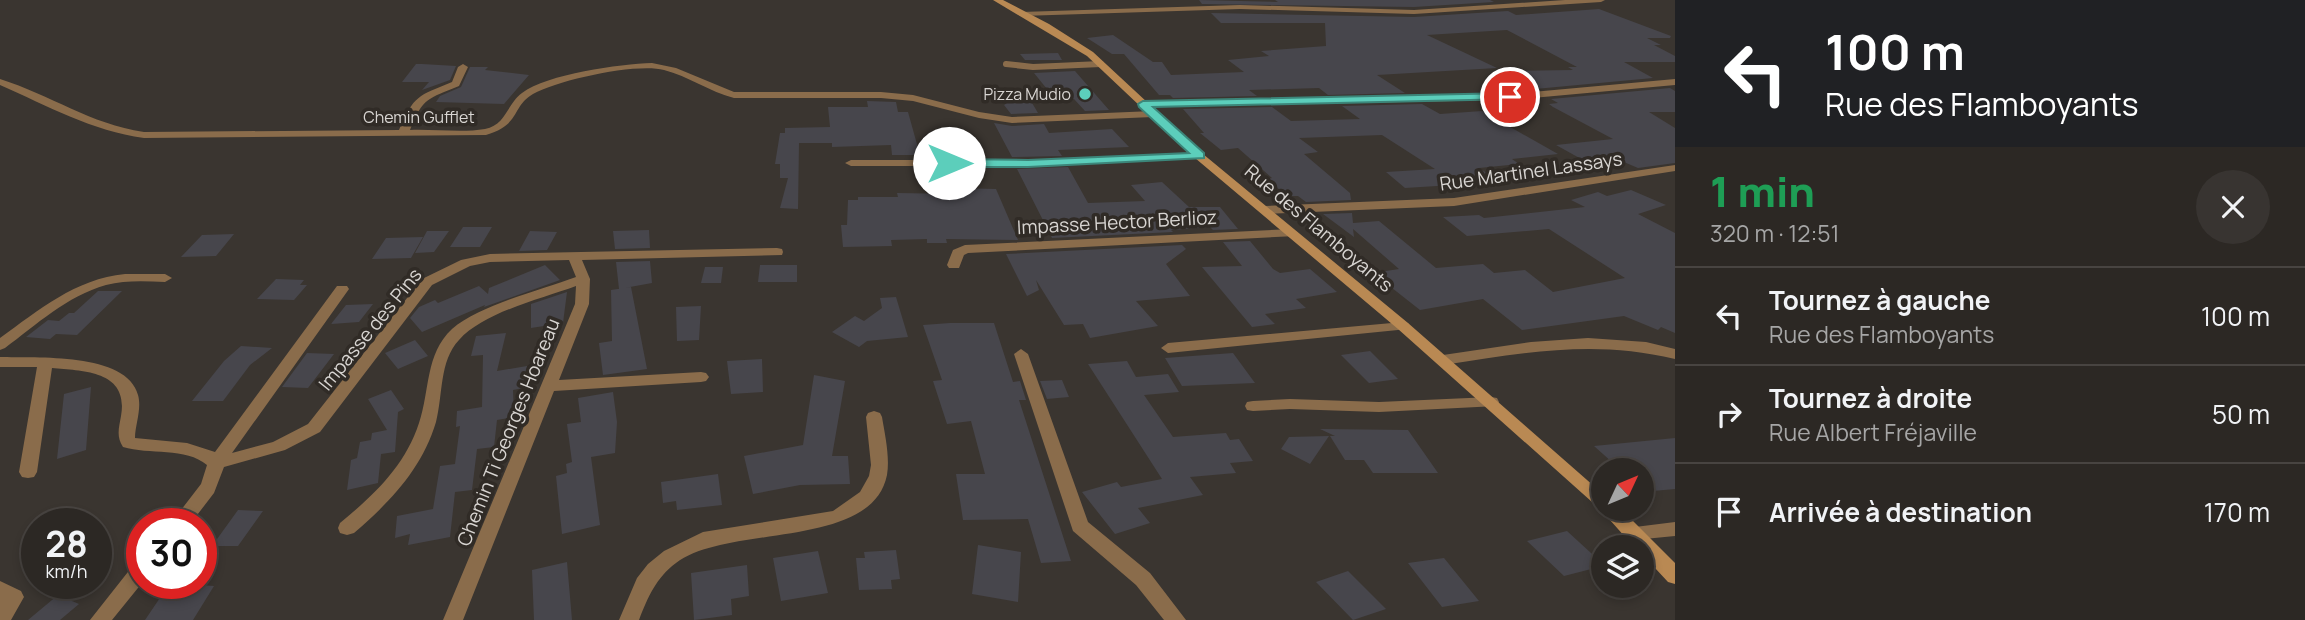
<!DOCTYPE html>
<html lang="fr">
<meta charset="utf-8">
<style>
body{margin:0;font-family:Manrope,sans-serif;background:#383431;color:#f1f3f6;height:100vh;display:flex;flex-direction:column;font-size:26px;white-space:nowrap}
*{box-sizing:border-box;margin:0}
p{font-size:23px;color:#a6a6a6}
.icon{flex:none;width:38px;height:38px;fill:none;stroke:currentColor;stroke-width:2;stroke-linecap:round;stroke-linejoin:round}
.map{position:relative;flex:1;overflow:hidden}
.side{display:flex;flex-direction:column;background:#2c2824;width:630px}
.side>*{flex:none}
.banner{background:#202124;color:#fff;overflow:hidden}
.needle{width:46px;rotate:46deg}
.tools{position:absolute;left:1591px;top:458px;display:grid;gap:14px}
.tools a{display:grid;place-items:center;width:63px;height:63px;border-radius:50%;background:#2c2824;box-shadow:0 4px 10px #0003,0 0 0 2px #484441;font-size:35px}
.speed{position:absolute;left:21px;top:508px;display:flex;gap:14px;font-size:35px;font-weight:700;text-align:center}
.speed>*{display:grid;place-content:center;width:91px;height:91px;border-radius:50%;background:#2c2824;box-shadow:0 4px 10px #0003,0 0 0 2px #484441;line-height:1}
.speed small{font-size:18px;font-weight:400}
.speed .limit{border:10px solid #d22;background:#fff;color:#111}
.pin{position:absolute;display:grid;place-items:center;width:60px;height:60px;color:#fff;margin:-30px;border:4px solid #fff;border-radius:50%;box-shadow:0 2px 7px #0007}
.me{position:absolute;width:77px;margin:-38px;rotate:90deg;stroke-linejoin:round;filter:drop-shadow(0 0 5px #0008)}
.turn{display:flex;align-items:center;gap:24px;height:147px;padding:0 35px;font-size:32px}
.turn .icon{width:91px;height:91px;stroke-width:2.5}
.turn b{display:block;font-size:49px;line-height:60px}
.round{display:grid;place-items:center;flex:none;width:74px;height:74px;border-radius:37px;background:#383431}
.overview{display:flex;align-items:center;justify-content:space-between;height:119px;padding:0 35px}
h1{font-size:42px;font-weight:800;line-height:52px;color:#1e9e55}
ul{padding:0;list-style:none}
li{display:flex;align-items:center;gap:21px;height:98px;padding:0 35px;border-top:2px solid #484441}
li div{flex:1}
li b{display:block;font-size:26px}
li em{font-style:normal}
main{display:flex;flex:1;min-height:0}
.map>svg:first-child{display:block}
.building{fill:#47464c}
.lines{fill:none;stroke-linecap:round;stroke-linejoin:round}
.service{stroke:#8a6c4b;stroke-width:6}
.minor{fill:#8a6c4b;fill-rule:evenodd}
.secondary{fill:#b98953;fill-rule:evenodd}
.route{fill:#5ccebb;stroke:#3c867a;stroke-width:2}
.poi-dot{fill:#5ccebb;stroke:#302b26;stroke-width:2.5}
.labels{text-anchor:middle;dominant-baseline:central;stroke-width:7;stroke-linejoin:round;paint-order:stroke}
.far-poi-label{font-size:16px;fill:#d8d5d2;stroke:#302b26;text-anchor:end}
.far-street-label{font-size:16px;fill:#d8d5d2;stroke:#302b26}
.street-label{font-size:19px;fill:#d8d5d2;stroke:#302b26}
</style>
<main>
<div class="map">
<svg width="1675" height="620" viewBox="0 0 1675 620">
<rect width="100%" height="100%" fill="#3a3530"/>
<!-- building -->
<path class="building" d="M1199 0 1278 2 1275 0H1490L1494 2 1414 7 1202 4Z
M1599 9 1671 36 1670 38H1647L1661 45H1654L1675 56V62H1624L1653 78 1535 89 1506 71 1573 70 1568 67H1577L1507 30 1427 35 1497 68 1377 75 1405 93 1328 95 1319 88 1249 90 1257 96 1173 98 1170 95H1159L1124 54H1112L1087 38 1113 35 1153 62H1162L1171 75 1244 72 1228 60 1269 56 1261 51 1326 46 1325 23H1221L1211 13 1414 17 1508 11 1516 15Z
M1058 53 1062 60H1025L1020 54Z
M416 64H422L456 66 450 80 422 90 429 82H402Z
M470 67H488L485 70 529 75 504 104 436 102 440 96 461 87Z
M1075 71 1109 110 1085 111 1074 99H1055L1034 73Z
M1670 88 1675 91V112H1649L1675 128V163L1638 168 1612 157 1583 160 1556 145 1613 139 1553 107 1549 104 1558 103 1551 99Z
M1025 91 1038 113 1011 114 1004 105Z
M867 101 896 102 898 112H908L920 155H892L891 145 832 147V143H799L798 209 780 208 788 178H780V164H775L780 133H785V128L830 127 828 107H868Z
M1422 104 1440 114 1482 111 1558 154 1512 159 1519 164 1479 168 1501 182 1405 188 1386 172 1435 169 1382 135 1299 138 1318 152 1304 154 1350 193 1351 200 1306 202 1298 196H1287L1267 179 1272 178 1238 148 1221 150 1200 133H1204L1183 109 1272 107 1291 121 1360 119 1342 106Z
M994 123 1012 126 1044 124 1049 133 1112 129 1129 147 1058 150 1062 156 1012 157Z
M1068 167 1088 203 1145 201 1131 185 1162 182 1189 207H1220L1238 229 1213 230 1210 227 1171 230 1173 232 1052 238 1017 169Z
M953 188 996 189 1018 240 946 239 947 243H927V239L891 240 892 246 843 247 841 225H847L848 200H858V197H898L897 193 955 194Z
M1631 190 1666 205 1638 214 1675 233V333L1661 327 1658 330 1624 316 1522 330 1483 299 1420 310 1373 273 1399 269 1353 229 1354 237 1323 214 1352 213 1353 223 1379 221 1436 268 1483 264 1494 273 1525 270 1553 292 1625 278 1549 229 1467 236 1443 217 1479 215 1484 218 1585 207 1571 200 1598 192 1607 196Z
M463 227H492L480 247H450Z
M649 230 650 248 615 249 613 231Z
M427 231H449L434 252 415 253Z
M530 231 557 232 547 250 519 251Z
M234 234 216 256 181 257 202 235Z
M423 237 411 258 372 259 386 238Z
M1250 241 1273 269 1280 273 1310 269 1337 292 1296 299 1306 308 1265 314 1275 324 1252 327 1202 267 1242 266 1223 242Z
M1182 245 1186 249 1166 264 1190 296 1136 301 1158 326 1090 338 1083 324 1064 325 1036 280 1039 290 1027 296 1006 254Z
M650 261 652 283 619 289 616 262Z
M545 265 560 280 484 307 485 305 422 332 410 318 419 307 435 300 438 303 479 286 488 294 489 288Z
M760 265H797V282H758Z
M705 267H723L721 283H701Z
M276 279 304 280 300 285H307L294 300 257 299Z
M631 287 647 369 603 375 599 343 612 341 611 290Z
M98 291H122L77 335 56 334 50 339 26 337 48 320 59 321 69 313H74Z
M567 292 563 323 531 328V304Z
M896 297 908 337 867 341 859 347 832 332 855 316 864 321 882 308 880 298Z
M373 304 359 322 331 324 346 305Z
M701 306 699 340 677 341 676 307Z
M950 323H994L1013 382 1020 381 1026 400H1019L1071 561 1041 563 1028 519 963 520 956 474H985L971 421 947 424 933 381 942 380 923 325Z
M506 333 497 371 527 366 528 387 513 390 514 417 497 420 494 447 477 449 472 490 455 492 450 537 408 545 410 534 395 538 397 516 433 509 440 466 455 464 460 426 456 427 457 411 482 407 483 355 471 356 476 336Z
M415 340 428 356 398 369 385 353Z
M241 346 272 348 250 365 223 401H192L224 361Z
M1370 351 1398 379 1369 383 1341 355Z
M307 353 334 354 308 388 282 387Z
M1233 353 1255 383 1182 386 1165 358Z
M762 359 763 392 731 394 727 361Z
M1127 361 1136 377 1168 374 1179 392 1144 395 1173 437 1226 433 1230 440 1239 439 1253 461 1230 463 1236 473 1190 477 1203 495 1138 508 1150 523 1115 534 1082 492 1117 482 1121 487 1162 479 1088 364Z
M814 375 845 381 832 456H848L850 484 800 485 753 494 744 456 803 445Z
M1062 380 1069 397 1047 399 1040 381Z
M91 387 86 450 57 459 64 394Z
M391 390 404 409 398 412 395 452 381 454 378 483 347 490 351 460 357 458 360 442 371 440 372 433 387 430 368 399Z
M613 392 617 422 615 453 591 457 600 525 562 534 556 476 567 473 566 464 572 462 567 424 581 422 578 398Z
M1320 429 1408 430 1438 473H1373L1364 460H1345L1330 436H1335Z
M1329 436 1310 464 1281 449 1289 437Z
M1675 438V489L1642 492V471H1622L1594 446Z
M718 474 722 505 677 510 676 501 663 503 661 482Z
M238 510 263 511 238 546H212Z
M1567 531 1603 564V566L1564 576 1527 541Z
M978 545 1021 552 1018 602 972 594Z
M896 550 900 579 891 580 892 589 859 590 856 558H865L864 552Z
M818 551 828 593 781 601 773 558Z
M1444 558 1479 601 1442 607 1408 563Z
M567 562 572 620H534L532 570Z
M747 565 749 596 731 599 732 615 694 620 691 573Z
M1348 571 1386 609 1353 620 1316 582Z
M170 583 214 586 193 620H145Z
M58 595 79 604 60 620H28Z"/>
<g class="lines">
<!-- service -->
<path class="service" d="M1006 64 1033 67 1101 64"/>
<!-- minor -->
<path class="minor" d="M1565 0H1605L1601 2 1414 14 1240 9 1021 16 1017 14 1021 12 1240 5 1414 10Z
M652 63 676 68 734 92H881L913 95 979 112 1012 117 1153 111 1158 114 1153 117 1012 123 979 118 913 101 881 98H734C710 92 688 76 664 70 635 63 559 80 533 94 511 107 521 125 486 135L144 138C92 131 48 106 0 85V79C51 95 90 124 144 132L399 130C414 95 418 96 452 82L458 67 463 64 468 67 459 86C428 99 423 97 410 130 433 129 463 133 485 129 506 125 507 104 522 93 547 74 620 64 652 63Z
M1675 79V85L1510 100 1143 107 1138 104 1143 101 1510 94Z
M1199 153 1204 156 1203 158 1028 166H851L845 163 851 160H1028Z
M1675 165V171L1454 206 1265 214 1259 210 1265 206 1454 198Z
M1292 229 1298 233 1296 236 968 253 964 255 959 268H949L947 265 953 250 965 245Z
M777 248 782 249 783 252 782 255 582 260 590 279 589 304 559 380 701 372 706 373 709 377 706 381 701 382 554 391 463 620H443L575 304 576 286C541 299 484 312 459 340 439 361 443 396 436 422 422 469 390 502 354 533L347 535 340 533 338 528 340 523C374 495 405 466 419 423 430 391 425 354 452 329 480 305 541 290 576 277L569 260 490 262 470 266 432 285 320 432 285 450 224 467 214 493 191 523H171L201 484 207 465C186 447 149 455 123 447 116 436 119 428 121 416 129 371 85 371 52 368L37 472 34 477 28 478 22 477 19 472 37 367H0V357C35 358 127 352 138 395 142 409 135 425 135 438L187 443 215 452 337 286H347L349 289 232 453 273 442 308 424 422 279 461 260 490 254Z
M125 274H165L172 278 165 282C145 281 125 280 106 285 67 296 36 325 5 348L0 350V338C39 310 75 279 125 274Z
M1403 322 1408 323 1410 326 1408 329 1168 353 1161 348 1168 343Z
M1588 338 1646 342 1675 349V359C1592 339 1525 353 1443 365L1435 360 1443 355 1531 342Z
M1021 349 1028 354 1088 522 1150 573 1186 620H1164L1136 585 1073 531 1014 354Z
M1491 397 1497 398 1499 402 1497 406 1379 412 1290 409 1253 411 1247 410 1245 406 1247 402 1253 401 1290 399 1379 402Z
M874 411 880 413 882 417C885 435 890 457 887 475 872 550 727 524 676 563 656 578 648 597 639 620H619L637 578 648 564 664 551 703 532 833 511 860 492 869 476 871 465 866 417 868 413Z
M1675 522V536L1634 540 1627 538 1625 533 1627 528Z
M142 561V583L112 620H90L135 563Z
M0 581 21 591 24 597 11 620H0Z"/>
<!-- secondary -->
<path class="secondary" d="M993 0H1003L1049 24 1093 52 1203 154 1408 323 1603 494V509H1621L1675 563V584L1668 582 1642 554V548H1635L1601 510 1398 329 1195 158 1087 56Z"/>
</g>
<!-- route -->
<path class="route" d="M1510 93 1516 97 1514 99 1153 107 1204 153V158L1028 167H949L943 163 949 159 1028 160 1189 153 1139 107 1138 104 1143 101Z"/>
<!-- markers -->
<circle class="poi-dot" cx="1085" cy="94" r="7"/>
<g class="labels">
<!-- far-poi labels -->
<g class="far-poi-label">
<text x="1071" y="94">Pizza Mudio</text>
</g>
<!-- far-street labels -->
<g class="far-street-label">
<text x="419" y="117">Chemin Gufflet</text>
</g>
<!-- street labels -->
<g class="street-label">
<text transform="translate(1531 171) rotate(-8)">Rue Martinel Lassays</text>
<text transform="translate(1117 222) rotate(-3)">Impasse Hector Berlioz</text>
<text transform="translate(1319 228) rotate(40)">Rue des Flamboyants</text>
<text transform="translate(370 329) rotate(-51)">Impasse des Pins</text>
<text transform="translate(508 432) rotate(-68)">Chemin Ti Georges Hoareau</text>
</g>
</g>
</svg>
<div class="tools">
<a><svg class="needle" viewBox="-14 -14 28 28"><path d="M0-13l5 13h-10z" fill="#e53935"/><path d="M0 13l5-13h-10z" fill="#a6a6a6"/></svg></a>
<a><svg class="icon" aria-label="layers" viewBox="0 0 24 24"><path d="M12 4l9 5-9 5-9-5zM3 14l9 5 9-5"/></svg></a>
</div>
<div class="speed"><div>28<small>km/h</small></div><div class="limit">30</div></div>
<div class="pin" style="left:1510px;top:97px;background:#d93025"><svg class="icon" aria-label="arrive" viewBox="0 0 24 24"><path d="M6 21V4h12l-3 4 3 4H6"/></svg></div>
<svg class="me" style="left:949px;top:163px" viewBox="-20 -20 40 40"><circle r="19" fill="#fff"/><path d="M0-13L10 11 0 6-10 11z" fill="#5ccebb"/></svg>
</div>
<section class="side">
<div class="banner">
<div class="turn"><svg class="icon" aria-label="left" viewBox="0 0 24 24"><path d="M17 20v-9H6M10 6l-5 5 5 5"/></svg><div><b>100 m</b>Rue des Flamboyants</div></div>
</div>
<div class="overview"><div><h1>1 min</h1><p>320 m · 12:51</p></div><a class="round"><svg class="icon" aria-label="close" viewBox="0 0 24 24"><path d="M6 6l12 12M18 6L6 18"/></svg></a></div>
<ul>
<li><svg class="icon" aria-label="left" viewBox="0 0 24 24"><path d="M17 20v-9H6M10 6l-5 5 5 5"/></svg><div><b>Tournez à gauche</b><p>Rue des Flamboyants</p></div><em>100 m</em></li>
<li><svg class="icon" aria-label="right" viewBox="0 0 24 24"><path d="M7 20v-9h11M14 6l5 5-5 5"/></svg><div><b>Tournez à droite</b><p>Rue Albert Fréjaville</p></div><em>50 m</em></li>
<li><svg class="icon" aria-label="arrive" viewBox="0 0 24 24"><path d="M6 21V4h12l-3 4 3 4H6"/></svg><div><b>Arrivée à destination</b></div><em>170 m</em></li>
</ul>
</section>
</main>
